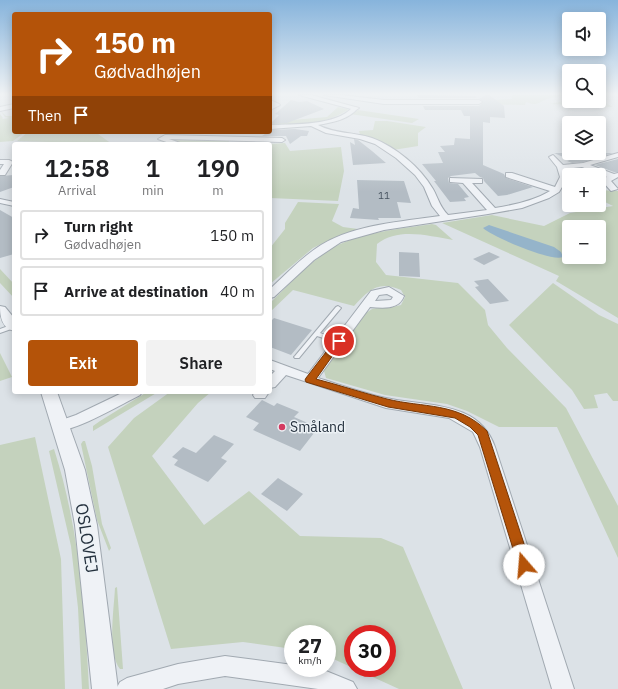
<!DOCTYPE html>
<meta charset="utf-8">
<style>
body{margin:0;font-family:"IBM Plex Sans",sans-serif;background:#f2f2f2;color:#202124;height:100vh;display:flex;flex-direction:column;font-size:15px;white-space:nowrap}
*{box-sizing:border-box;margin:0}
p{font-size:13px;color:#757577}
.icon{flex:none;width:22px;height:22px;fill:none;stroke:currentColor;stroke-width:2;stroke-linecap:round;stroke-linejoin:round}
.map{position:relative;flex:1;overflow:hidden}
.drawer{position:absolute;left:12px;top:142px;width:260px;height:252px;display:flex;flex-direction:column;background:#fff;border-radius:4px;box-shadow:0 2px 10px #0003}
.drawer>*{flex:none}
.banner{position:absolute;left:12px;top:12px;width:260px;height:122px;border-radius:4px;box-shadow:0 2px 10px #0003;background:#b45309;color:#fff;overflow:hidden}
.tools{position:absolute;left:562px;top:12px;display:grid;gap:8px}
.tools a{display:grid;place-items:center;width:44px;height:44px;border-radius:4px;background:#fff;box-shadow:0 2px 10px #0003;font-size:20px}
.speed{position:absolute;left:284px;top:625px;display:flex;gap:8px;font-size:20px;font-weight:700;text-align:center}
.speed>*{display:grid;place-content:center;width:52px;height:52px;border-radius:50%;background:#fff;box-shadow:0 2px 10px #0003;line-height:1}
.speed small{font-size:10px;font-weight:400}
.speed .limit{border:6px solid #d22;background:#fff;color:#111}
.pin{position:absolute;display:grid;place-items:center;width:34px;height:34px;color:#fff;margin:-17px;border:2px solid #fff;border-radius:50%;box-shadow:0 1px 4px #0007}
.me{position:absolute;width:44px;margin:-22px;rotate:342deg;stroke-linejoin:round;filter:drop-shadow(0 0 3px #0008)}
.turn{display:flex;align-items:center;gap:14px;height:84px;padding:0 16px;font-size:18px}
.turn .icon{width:52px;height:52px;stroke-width:2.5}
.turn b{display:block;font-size:28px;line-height:34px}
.then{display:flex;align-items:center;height:38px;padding:0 16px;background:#0003;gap:8px;font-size:15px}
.eta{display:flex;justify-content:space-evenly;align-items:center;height:68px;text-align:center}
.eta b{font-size:24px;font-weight:600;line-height:28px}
.button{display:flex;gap:8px;margin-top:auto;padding:8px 16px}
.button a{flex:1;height:46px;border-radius:4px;background:#b45309;color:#fff;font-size:16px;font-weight:600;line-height:46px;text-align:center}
.button a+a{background:#f2f2f2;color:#202124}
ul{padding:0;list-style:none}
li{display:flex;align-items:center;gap:12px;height:50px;margin:0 8px 6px;padding:0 8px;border:2px solid #e0e0e0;border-radius:4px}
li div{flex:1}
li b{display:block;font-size:15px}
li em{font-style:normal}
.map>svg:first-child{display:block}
.green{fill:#c4d2bd;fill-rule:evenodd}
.water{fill:#95b4ca}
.building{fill:#b3bcc4}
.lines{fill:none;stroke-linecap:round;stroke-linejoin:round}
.service-casing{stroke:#a1a9b1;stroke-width:2}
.minor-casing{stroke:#a1a9b1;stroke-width:2}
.tertiary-casing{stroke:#a1a9b1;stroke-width:2}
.service{fill:#eff2f6;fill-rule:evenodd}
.minor{fill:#eff2f6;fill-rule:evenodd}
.tertiary{fill:#eff2f6;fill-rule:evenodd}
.route{fill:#b45309;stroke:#753606}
.poi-dot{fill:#d43a61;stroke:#ecf1f5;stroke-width:1.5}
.labels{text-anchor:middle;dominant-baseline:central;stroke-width:3;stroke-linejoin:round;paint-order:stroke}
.far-number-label{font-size:10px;fill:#485460}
.poi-label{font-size:14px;fill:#25313e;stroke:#ecf1f5;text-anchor:start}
.near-street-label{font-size:17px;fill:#25313e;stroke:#ecf1f5}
</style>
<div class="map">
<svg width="618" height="689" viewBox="0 0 618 689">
<rect width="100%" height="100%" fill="#dce2e7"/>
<!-- green -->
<path class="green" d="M512 95H567C561 96 553 97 547 99 537 103 538 106 526 102L525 105 481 104 477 101 512 99Z
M599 99 613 107 550 104 569 100V101H599Z
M338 107 347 109 348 110C326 123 296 129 270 125V122L327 117Z
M0 110 6 116H14V132H25L13 141 0 142V114L3 118 2 119 9 118 5 117Z
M358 110 419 119 412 123 350 114Z
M375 121H387L426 127 418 133V146L393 150 360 135 359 131 373 130Z
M28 132H98V134L112 144 17 141Z
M166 138 228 140 229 142C214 148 184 144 168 141Z
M285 143 290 151 341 147 344 171 338 201 270 198V144H268Z
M599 190 618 191V318L556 281 559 276 442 223 492 215 544 226 570 213 613 206 599 199ZM569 227H599V257H569Z
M298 202 339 204 332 221 343 227 358 229 340 235 313 248 270 284V248L285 229V223Z
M432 224 436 225 453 240C429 236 398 227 377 244L376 262 386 275 458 283 485 310 488 325 507 348 566 408 618 506V558L557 427H499L467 411 447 404 385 395 326 378 324 371 329 362 366 313 372 309 387 306 388 308 401 305 405 297 401 290C378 280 369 290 354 306L293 290 270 312V303C290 284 310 261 334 247 363 232 400 229 432 224Z
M0 269 14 284V298L0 283Z
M553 283 599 315 618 324V401H613L607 393 594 395 598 408 584 409 572 390 509 325Z
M0 353 12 377 0 381Z
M147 392H158L93 431V426L100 421Z
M170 392H211L198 403 152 456 204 525 249 491 300 536 381 538 403 547 463 689H399L353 668H387V634H353V668L327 656V634H293V649L243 642 171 649 108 447 134 418Z
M35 437 61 559 65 689H0V445Z
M83 441H85L92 466 102 524 111 548 109 551 97 520 81 444Z
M54 449C79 527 85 608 89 689H82L78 608 71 546 49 451Z
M117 587 123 669H120C107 653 114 609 115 588Z"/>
<!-- water -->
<path class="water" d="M489 225 554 247 561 252 563 257C551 262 493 237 483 228Z"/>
<!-- building -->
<path class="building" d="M417 95 475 96 477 98H419Z
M486 95H489L504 106 505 118 490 117V123L483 122V165L504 174 506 178 533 187 507 195 498 196 484 181 483 178 480 177 475 173 451 176 448 178 449 183 458 184 469 197 464 198 466 201 450 202 434 181H436L422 164 443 163 438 152H445L440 146 454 145 455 138 470 139V116H464L461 110H425L423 106H479L483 102 479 99Z
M291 100 299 102 307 101 324 109 287 123 270 124 279 115 275 114Z
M295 129 309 131 307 136H301L290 144 286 136H262L265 134H257L260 132H270V130Z
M354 139 358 140 372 151 386 163 353 165 350 142 355 145Z
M554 153H613L583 162 572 163 567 161 570 160Z
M618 159V172H614L595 165Z
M14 175V187L0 192V176Z
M357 180 404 181 411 203 397 202 401 218H378L379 220 350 218 353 208 359 209Z
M0 210 14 218V254L0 258Z
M399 252 419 253 420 277 399 276Z
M489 252 500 257 484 265 473 259Z
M488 279 509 301 490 304 475 287 479 286 474 281Z
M274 318 312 330 291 355 270 347V322Z
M262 400 274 406 277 403 299 412 294 417 310 424 306 430 314 433 300 451 253 430 259 423 246 417Z
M214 435 234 444 221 458 227 461 208 482 174 465 178 460 172 457 183 447 196 453Z
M278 478 303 494 287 511 261 494Z"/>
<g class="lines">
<!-- service casing -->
<g class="service-casing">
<path id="service" d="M338 306 341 308 320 333 341 340 342 341 341 342 339 343 317 336 299 358H295L294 357 295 356 336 307Z
M11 325H14V328L0 333V329Z"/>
</g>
<!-- minor casing -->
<g class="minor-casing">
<path id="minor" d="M324 95H341L384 100H479L482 102 479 104H384Z
M270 100 279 104 280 105 270 110V106L272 105 270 104Z
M14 104V108L0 111V107Z
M353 107 358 108C348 120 333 122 318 125 335 134 354 132 372 138 396 147 420 167 433 189 438 198 440 207 448 215L487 210 463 183 450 182V178L482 179V183H472L495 208C514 205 533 201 550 191L506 177V173H512L555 187 560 177 557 167 549 157 553 155 563 165 583 163 618 153V157L590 165 614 174 618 173V177L611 181 618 189 611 191 603 182V178L607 177 582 167 565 169 568 177 559 192 549 198 522 208 488 214 384 230 341 242 314 260 274 297 270 298V289C286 274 302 257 321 245 356 224 400 222 440 216L432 206 424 187 415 175 396 158 375 144 360 139 326 133 311 126 270 129V125C294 124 336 126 353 107Z
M165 135 282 138 285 140 282 142 169 139 183 144H172L158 139Z
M0 160H9L13 162 5 175H0V170L4 164H0Z
M0 199 14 202V206L0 203Z
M389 287 404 296C399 310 383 308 370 307L318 378C341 385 363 393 386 398 426 407 479 400 495 447L574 689H552L480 447 473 432 449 418 386 408 286 375 275 387 270 388V376L275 371 270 369V360L308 374 371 291ZM387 294 393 297 391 300 375 301 379 295Z
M124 392H142L140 395C124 403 71 434 56 430L54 426 56 422 76 415Z
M255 392H269L265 398H255L253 395Z
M225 656 293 665V668L321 669 353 682 357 689H318L225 676 178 684 163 689H116L120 682 127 678 178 664Z"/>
</g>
<!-- tertiary casing -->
<g class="tertiary-casing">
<path id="tertiary" d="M299 95H311L359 108 355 110Z
M0 306 5 307 14 318V331C2 328 0 317 0 306Z
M41 392H57L85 470 97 525 118 689H92L75 525 65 470Z"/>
</g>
<!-- service -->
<use href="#service" class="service"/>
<!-- minor -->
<use href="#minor" class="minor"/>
<!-- tertiary -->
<use href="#tertiary" class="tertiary"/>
</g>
<!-- sky -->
<linearGradient id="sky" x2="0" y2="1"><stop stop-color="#87b4dc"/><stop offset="0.49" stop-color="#eff2f4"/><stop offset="1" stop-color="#eff2f4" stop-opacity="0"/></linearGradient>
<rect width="618" height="192" fill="url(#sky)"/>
<!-- route -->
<path class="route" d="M336 339H339L343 341 316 379C339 385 363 393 387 399 423 408 458 402 487 431L531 565 529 569 524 571 520 569 518 565 478 435 470 427 455 418 388 407 306 382 305 380 306 378Z"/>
<!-- markers -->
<circle class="poi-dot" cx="282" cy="427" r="4"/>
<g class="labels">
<!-- far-number labels -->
<g class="far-number-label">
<text x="384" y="195">11</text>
</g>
<!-- poi labels -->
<g class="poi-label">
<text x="290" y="427">Småland</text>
</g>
<!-- near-street labels -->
<g class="near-street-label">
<text transform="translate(87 538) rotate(81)">OSLOVEJ</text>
</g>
</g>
</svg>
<div class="tools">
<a><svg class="icon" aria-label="sound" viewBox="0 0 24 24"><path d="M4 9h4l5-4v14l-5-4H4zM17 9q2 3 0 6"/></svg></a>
<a><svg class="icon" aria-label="search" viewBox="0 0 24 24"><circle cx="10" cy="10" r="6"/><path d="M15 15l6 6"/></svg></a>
<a><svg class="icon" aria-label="layers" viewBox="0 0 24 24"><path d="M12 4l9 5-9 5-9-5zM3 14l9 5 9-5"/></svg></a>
<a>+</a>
<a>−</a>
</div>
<div class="speed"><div>27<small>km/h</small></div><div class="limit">30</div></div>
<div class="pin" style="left:339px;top:341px;background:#d93025"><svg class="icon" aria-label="arrive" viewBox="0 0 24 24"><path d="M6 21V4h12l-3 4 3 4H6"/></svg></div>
<svg class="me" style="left:524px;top:565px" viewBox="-20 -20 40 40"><circle r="19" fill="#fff"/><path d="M0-13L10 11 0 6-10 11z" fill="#b45309"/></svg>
<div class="banner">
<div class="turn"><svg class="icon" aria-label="right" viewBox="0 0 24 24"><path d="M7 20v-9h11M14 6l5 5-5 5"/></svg><div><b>150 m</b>Gødvadhøjen</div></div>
<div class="then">Then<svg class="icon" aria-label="arrive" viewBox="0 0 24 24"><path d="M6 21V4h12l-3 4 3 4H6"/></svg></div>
</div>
<section class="drawer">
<div class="eta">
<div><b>12:58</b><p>Arrival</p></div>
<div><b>1</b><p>min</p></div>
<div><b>190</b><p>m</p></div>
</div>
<ul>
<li><svg class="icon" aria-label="right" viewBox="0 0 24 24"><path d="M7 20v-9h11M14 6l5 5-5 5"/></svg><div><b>Turn right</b><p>Gødvadhøjen</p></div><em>150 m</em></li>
<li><svg class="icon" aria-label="arrive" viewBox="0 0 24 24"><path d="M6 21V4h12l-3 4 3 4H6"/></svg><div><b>Arrive at destination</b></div><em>40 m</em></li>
</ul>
<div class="button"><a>Exit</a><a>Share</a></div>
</section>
</div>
